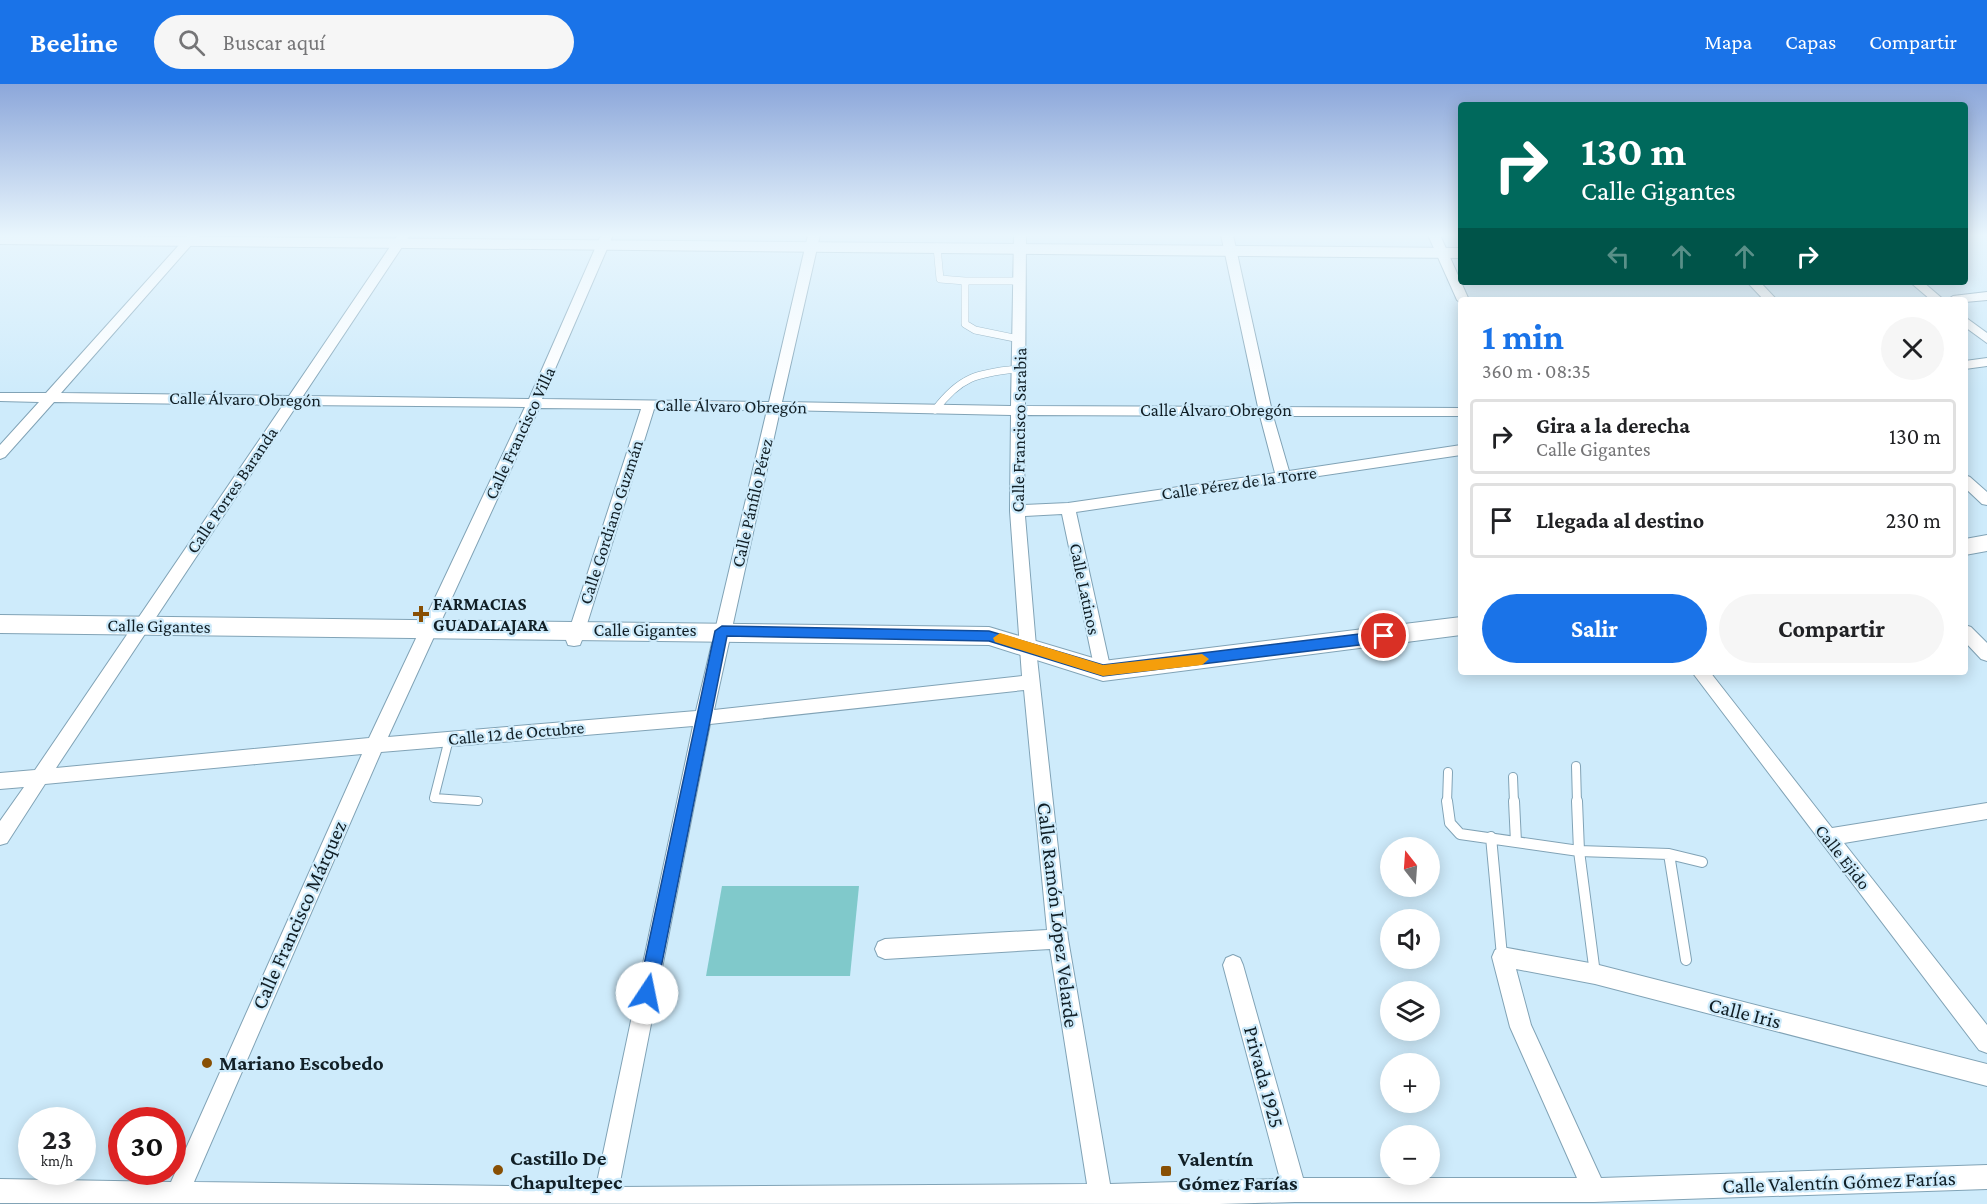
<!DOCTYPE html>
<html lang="es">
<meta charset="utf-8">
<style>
body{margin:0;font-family:"Crimson Pro",serif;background:#f6f6f6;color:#202124;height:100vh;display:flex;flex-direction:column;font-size:22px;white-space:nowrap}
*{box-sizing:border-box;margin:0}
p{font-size:20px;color:#757577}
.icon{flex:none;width:33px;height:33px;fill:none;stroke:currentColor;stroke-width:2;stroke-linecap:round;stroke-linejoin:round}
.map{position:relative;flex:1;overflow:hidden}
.sheet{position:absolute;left:1458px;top:213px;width:510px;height:378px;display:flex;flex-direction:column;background:#fff;border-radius:6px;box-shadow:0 3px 15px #0003}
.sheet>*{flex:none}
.banner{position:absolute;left:1458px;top:18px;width:510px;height:183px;border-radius:6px;box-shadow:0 3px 15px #0003;background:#00695c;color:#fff;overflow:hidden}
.needle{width:39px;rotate:343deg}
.tools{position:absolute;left:1380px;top:753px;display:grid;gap:12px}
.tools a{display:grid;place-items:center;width:60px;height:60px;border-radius:50%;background:#fff;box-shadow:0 3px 15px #0003;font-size:30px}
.speed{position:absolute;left:18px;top:1023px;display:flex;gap:12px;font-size:30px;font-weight:700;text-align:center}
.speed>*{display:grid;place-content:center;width:78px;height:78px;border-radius:50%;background:#fff;box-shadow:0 3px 15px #0003;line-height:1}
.speed small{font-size:15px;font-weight:400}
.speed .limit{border:9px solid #d22;background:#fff;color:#111}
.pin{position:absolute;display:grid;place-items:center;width:51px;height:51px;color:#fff;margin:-26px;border:3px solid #fff;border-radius:50%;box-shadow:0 2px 6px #0007}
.me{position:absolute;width:66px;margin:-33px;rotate:11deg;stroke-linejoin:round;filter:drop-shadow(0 0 4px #0008)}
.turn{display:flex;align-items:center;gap:21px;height:126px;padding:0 24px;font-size:27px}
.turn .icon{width:78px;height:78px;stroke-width:2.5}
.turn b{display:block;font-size:42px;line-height:51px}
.lanes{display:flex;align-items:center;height:57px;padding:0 24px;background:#0003;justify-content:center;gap:30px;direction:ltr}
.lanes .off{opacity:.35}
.round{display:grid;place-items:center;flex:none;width:63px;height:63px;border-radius:32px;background:#f6f6f6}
.head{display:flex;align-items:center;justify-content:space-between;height:102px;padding:0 24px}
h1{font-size:36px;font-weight:700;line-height:45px;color:#1a73e8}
.cta{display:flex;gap:12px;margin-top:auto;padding:12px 24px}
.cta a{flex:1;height:69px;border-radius:36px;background:#1a73e8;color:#fff;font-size:24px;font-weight:700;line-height:69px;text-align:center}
.cta a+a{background:#f6f6f6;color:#202124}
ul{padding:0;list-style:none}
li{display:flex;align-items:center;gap:18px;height:75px;margin:0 12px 9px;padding:0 12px;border:3px solid #e0e0e0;border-radius:6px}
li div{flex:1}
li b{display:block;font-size:22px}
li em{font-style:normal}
header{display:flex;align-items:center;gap:36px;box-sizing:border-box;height:84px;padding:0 30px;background:#1a73e8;color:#fff}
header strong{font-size:28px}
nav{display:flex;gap:33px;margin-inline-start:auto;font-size:21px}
.search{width:420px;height:54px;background:#f6f6f6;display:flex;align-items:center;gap:15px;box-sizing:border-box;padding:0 21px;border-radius:33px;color:#757577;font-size:22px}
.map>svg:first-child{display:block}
.building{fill:#80c9cb}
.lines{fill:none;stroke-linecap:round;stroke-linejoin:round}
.lane-far2-casing{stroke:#81a3b6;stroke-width:8}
.lane-far1-casing{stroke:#81a3b6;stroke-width:10}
.lane-casing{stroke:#81a3b6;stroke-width:12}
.street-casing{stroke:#81a3b6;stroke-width:2}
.secondary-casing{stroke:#81a3b6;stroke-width:2}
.lane-far2{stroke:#fff;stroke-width:7}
.lane-far1{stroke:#fff;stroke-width:8}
.lane{stroke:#fff;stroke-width:10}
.street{fill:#fff;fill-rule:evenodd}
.secondary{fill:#fff;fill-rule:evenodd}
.route{fill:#1a73e8;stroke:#114b97;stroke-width:1.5}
.slow{fill:#f59e0b}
.poi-dot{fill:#884f04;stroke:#ceebfb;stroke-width:2}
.labels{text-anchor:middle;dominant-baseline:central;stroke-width:4.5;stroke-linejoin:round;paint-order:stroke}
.street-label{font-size:18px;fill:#111f26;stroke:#ceebfb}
.poi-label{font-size:18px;font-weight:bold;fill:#111f26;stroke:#ceebfb;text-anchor:start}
.near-street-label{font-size:21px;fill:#111f26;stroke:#ceebfb}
.near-poi-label{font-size:21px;font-weight:bold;fill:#111f26;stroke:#ceebfb;text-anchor:start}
</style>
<header>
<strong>Beeline</strong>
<div class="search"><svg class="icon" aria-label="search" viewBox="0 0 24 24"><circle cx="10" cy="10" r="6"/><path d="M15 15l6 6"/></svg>Buscar aquí</div>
<nav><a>Mapa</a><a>Capas</a><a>Compartir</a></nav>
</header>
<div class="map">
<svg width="1987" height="1120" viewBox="0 0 1987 1120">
<rect width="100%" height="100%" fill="#ceebfb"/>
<!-- building -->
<path class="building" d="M722 802H859L850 892H706Z"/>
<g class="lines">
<!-- lane-far2 casing -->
<g class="lane-far2-casing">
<path id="lane-far2" d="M937 163 940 195 965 197V240L975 246 1019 255
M965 197H1019
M935 326C960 293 977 289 1017 285"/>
</g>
<!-- lane-far1 casing -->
<g class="lane-far1-casing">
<path id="lane-far1" d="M449 655 434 714 478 717
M1576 682 1577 719
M1513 693 1514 719
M1447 719 1448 688"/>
</g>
<!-- lane casing -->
<g class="lane-casing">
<path id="lane" d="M1447 717 1450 739 1460 750 1579 767 1669 770 1702 778
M1514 717 1516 758
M1577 717 1579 767 1595 890
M1491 753 1502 872
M1669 770 1686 876"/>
</g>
<!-- street casing -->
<g class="street-casing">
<path id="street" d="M188 151H200L61 309 289 312 398 151H410L303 312 529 315 601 151H613L542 315 769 318 808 151H820L782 318 1011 322 1014 151H1026L1025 322 1258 323 1221 151H1233L1271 323 1461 324V332H1273L1289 387 1461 361V371L1076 428 1111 587 1109 592 1103 594 1097 592 1095 587 1062 430 1025 432 1037 574 1068 855 1110 1100 1280 1095 1223 881 1226 874 1233 871 1240 874 1243 881 1303 1094H1577L1510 943 1492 873 1495 866 1502 863 1595 880 1987 980V1002L1595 900 1516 885 1531 941 1601 1094 1987 1081V1105L1594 1118H1295L1219 1120 0 1119V1095L171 1098 362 670 45 700 7 759 0 761V737L24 703 0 705V689L35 686 283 321 54 318 5 373 0 375V361L39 318 0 317V309H46ZM297 321 525 323 369 654 56 684ZM539 324 641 325 566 556 568 561 574 562 580 561 582 556 654 325 767 326 696 627 388 653ZM780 326 1011 331 1010 427 1022 592 714 626ZM1025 331 1260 332 1275 389 1068 419 1024 421ZM1024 606 1047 846 885 855 878 858 875 865 878 872 885 875 1050 865 1087 1100 619 1103 710 640ZM693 642 596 1103 194 1098 381 668Z
M1428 151H1440L1469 216H1461V219L1457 216Z
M1747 198H1760L1777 216H1764Z
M1910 198H1923L1944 216H1931Z
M1987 208V216L1965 218V216H1947L1953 212Z
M1965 233 1987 249V259L1965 243Z
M1987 274V282L1965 285V277Z
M1965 391 1970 393 1987 408V421L1982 420 1965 404Z
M1965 541 1971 543 1987 559V577L1981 575 1965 558Z
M1692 588H1710L1832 744 1987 719V735L1844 759 1987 941V969L1979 966Z"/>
</g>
<!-- secondary casing -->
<g class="secondary-casing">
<path id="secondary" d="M0 151 1461 164V174L0 160Z
M1987 451V467L1965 471V455Z
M0 531 989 543 1103 577 1461 533V551L1103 597 989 561 0 549Z"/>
</g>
<!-- lane-far2 -->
<use href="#lane-far2" class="lane-far2"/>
<!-- lane-far1 -->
<use href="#lane-far1" class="lane-far1"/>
<!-- lane -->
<use href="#lane" class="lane"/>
<!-- street -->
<use href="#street" class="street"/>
<!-- secondary -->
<use href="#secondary" class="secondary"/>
</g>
<!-- sky -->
<linearGradient id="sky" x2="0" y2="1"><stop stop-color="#8ca7da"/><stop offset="0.49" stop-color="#e9f6fd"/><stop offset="1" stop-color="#e9f6fd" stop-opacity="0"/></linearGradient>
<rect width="1987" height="308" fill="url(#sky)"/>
<!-- route -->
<path class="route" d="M722 542 989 547 1103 581 1384 547 1391 552 1384 558 1103 592 989 557 727 552 656 909 653 915 647 917 641 915 638 909 715 547Z"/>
<!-- slow -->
<path class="slow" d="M1000 549 1103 581 1202 570 1209 575 1202 581 1103 592 995 558 993 554Z"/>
<!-- markers -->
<g class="poi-dot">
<path d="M418 521h6v6h6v6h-6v6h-6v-6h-6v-6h6z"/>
<circle cx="207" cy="979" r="6"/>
<circle cx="498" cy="1086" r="6"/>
<rect x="1160" y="1081" width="12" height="12" rx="3"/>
</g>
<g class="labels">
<!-- street labels -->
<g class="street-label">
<text transform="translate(245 315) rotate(1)">Calle Álvaro Obregón</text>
<text transform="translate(731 322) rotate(1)">Calle Álvaro Obregón</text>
<text x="1216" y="326">Calle Álvaro Obregón</text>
<text transform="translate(1019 346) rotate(-89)">Calle Francisco Sarabia</text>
<text transform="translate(520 349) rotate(-65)">Calle Francisco Villa</text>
<text transform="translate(1239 399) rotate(-8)">Calle Pérez de la Torre</text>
<text transform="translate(232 406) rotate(-56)">Calle Porres Baranda</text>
<text transform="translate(752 419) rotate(-77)">Calle Pánfilo Pérez</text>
<text transform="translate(611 438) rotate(-72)">Calle Gordiano Guzmán</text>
<text transform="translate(1085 505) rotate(78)">Calle Latinos</text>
<text transform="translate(159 542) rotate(1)">Calle Gigantes</text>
<text x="645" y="546">Calle Gigantes</text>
<text transform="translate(516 649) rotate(-5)">Calle 12 de Octubre</text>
<text transform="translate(1843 773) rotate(52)">Calle Ejido</text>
</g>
<!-- poi labels -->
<g class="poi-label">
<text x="433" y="520">FARMACIAS<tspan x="433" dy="21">GUADALAJARA</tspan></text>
</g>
<!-- near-street labels -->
<g class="near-street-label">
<text transform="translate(299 831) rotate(-66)">Calle Francisco Márquez</text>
<text transform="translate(1058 831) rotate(83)">Calle Ramón López Velarde</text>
<text transform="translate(1745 929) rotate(14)">Calle Iris</text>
<text transform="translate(1264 993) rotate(75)">Privada 1925</text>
<text transform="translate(1839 1098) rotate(-2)">Calle Valentín Gómez Farías</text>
</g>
<!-- near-poi labels -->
<g class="near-poi-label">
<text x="219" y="979">Mariano Escobedo</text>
<text x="510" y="1074">Castillo De<tspan x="510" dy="24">Chapultepec</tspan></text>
<text x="1178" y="1075">Valentín<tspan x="1178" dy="24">Gómez Farías</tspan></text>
</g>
</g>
</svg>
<div class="tools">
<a><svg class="needle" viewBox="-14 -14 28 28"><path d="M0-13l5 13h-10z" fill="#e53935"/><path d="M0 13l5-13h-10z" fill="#757577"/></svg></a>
<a><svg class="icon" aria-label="sound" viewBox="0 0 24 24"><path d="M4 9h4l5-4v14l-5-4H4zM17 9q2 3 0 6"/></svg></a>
<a><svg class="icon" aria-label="layers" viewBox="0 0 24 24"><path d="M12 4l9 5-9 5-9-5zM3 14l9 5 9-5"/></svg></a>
<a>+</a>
<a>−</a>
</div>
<div class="speed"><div>23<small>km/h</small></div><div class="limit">30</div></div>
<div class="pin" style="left:1384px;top:552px;background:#d93025"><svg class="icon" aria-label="arrive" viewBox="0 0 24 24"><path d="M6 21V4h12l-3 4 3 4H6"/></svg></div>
<svg class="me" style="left:647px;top:909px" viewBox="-20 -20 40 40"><circle r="19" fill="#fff"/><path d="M0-13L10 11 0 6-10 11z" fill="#1a73e8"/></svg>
<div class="banner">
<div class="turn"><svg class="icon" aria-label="right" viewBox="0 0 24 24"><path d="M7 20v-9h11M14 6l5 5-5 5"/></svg><div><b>130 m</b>Calle Gigantes</div></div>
<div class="lanes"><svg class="icon off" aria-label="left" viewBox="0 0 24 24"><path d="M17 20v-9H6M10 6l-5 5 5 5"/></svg><svg class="icon off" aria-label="ahead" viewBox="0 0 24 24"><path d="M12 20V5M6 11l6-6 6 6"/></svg><svg class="icon off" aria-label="ahead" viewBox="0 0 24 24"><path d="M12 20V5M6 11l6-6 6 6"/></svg><svg class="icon" aria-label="right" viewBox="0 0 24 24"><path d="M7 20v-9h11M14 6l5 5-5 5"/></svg></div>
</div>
<section class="sheet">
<div class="head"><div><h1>1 min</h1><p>360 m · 08:35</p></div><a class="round"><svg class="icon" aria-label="close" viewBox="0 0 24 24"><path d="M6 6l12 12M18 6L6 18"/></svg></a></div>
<ul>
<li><svg class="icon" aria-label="right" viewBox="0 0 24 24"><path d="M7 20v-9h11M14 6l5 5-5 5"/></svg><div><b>Gira a la derecha</b><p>Calle Gigantes</p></div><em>130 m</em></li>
<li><svg class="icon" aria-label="arrive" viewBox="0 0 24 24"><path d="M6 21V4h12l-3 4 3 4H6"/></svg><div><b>Llegada al destino</b></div><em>230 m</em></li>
</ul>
<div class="cta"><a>Salir</a><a>Compartir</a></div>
</section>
</div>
